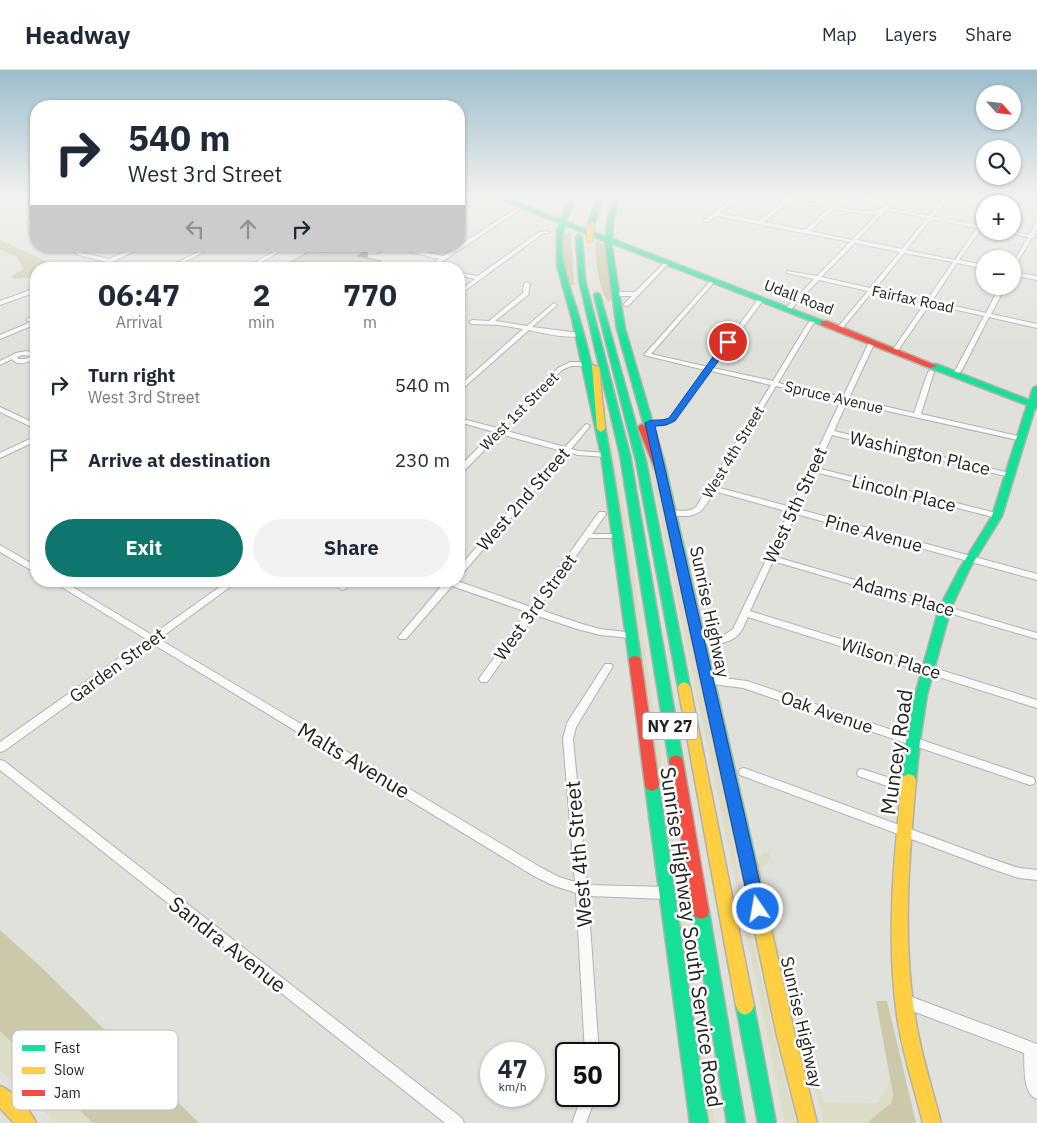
<!DOCTYPE html>
<meta charset="utf-8">
<style>
body{margin:0;font-family:"IBM Plex Sans",sans-serif;background:#f2f2f3;color:#1f2937;height:100vh;display:flex;flex-direction:column;font-size:19px;white-space:nowrap}
*{box-sizing:border-box;margin:0}
p{font-size:16px;color:#747a83}
.icon{flex:none;width:28px;height:28px;fill:none;stroke:currentColor;stroke-width:2;stroke-linecap:round;stroke-linejoin:round}
.map{position:relative;flex:1;overflow:hidden}
.sheet{position:absolute;left:30px;top:192px;width:435px;height:325px;display:flex;flex-direction:column;background:#fff;border-radius:20px;box-shadow:0 1px 4px #0004}
.sheet>*{flex:none}
.banner{position:absolute;left:30px;top:30px;width:435px;height:152px;border-radius:20px;box-shadow:0 1px 4px #0004;background:#fff;color:#1f2937;overflow:hidden}
.needle{width:32px;rotate:117deg}
.tools{position:absolute;left:976px;top:15px;display:grid;gap:10px}
.tools a{display:grid;place-items:center;width:45px;height:45px;border-radius:50%;background:#fff;box-shadow:0 1px 4px #0004;font-size:25px}
.speed{position:absolute;left:480px;top:972px;display:flex;gap:10px;font-size:25px;font-weight:700;text-align:center}
.speed>*{display:grid;place-content:center;width:65px;height:65px;border-radius:50%;background:#fff;box-shadow:0 1px 4px #0004;line-height:1}
.speed small{font-size:12px;font-weight:400}
.speed .limit{border:2px solid #111;border-radius:8px;background:#fff;color:#111}
.pin{position:absolute;display:grid;place-items:center;width:42px;height:42px;color:#fff;margin:-21px;border:2px solid #fff;border-radius:50%;box-shadow:0 1px 5px #0007}
.me{position:absolute;width:55px;margin:-28px;rotate:348deg;stroke-linejoin:round;filter:drop-shadow(0 0 4px #0008)}
.turn{display:flex;align-items:center;gap:18px;height:105px;padding:0 15px;font-size:22px}
.turn .icon{width:65px;height:65px;stroke-width:2.5}
.turn b{display:block;font-size:35px;line-height:42px}
.lanes{display:flex;align-items:center;height:48px;padding:0 15px;background:#0003;justify-content:center;gap:25px;direction:ltr}
.lanes .off{opacity:.35}
.eta{display:flex;justify-content:space-evenly;align-items:center;height:85px;text-align:center}
.eta b{font-size:30px;font-weight:700;line-height:35px}
.cta{display:flex;gap:10px;margin-top:auto;padding:10px 15px}
.cta a{flex:1;height:58px;border-radius:30px;background:#0f766e;color:#fff;font-size:20px;font-weight:700;line-height:58px;text-align:center}
.cta a+a{background:#f2f2f3;color:#1f2937}
ul{padding:0;list-style:none}
li{display:flex;align-items:center;gap:15px;height:75px;padding:0 15px}
li div{flex:1}
li b{display:block;font-size:19px}
li em{font-style:normal}
header{display:flex;align-items:center;gap:30px;box-sizing:border-box;height:70px;padding:0 25px;background:#fff;border-bottom:1px solid #e0e1e3}
header strong{font-size:24px}
nav{display:flex;gap:28px;margin-inline-start:auto;font-size:18px}
.map>svg:first-child{display:block}
.green{fill:#dddcc6}
.forest{fill:#cbc9a9}
.lines{fill:none;stroke-linecap:round;stroke-linejoin:round}
.stream{stroke:#cbc9a1;stroke-width:1}
.street-casing{stroke:#b2b2ad;stroke-width:2}
.fast-casing{stroke:#b2b2ad;stroke-width:3}
.slow-casing{stroke:#b2b2ad;stroke-width:3}
.jam-casing{stroke:#b2b2ad;stroke-width:3}
.street{fill:#fafafa;fill-rule:evenodd}
.fast{fill:#16e098;fill-rule:evenodd}
.slow{fill:#ffcf43;fill-rule:evenodd}
.jam{fill:#f24e42;fill-rule:evenodd}
.slow-bridge-casing{stroke:#bcbcb9;stroke-width:8;stroke-linecap:butt}
.slow-bridge{stroke:#ffcf43;stroke-width:6}
.wall{fill:#acaca9}
.shaded-wall{fill:#8c8c89}
.building{fill:#c8c8c4;stroke:#8c8c89}
.route{fill:#1a73e8;stroke:#114b97}
.labels{text-anchor:middle;dominant-baseline:central;stroke-width:5;stroke-linejoin:round;paint-order:stroke}
.far-street-label{font-size:15px;fill:#22221e;stroke:#fff}
.shield{fill:#fff;stroke:#646462;stroke-width:1}
.shield-label{font-size:16px;font-weight:bold;fill:#22221e}
.street-label{font-size:18px;fill:#22221e;stroke:#fff}
.near-street-label{font-size:21px;fill:#22221e;stroke:#fff}
.key{fill:#fff;stroke:#bdbdbc;stroke-width:1}
.key-label{font-size:14px;fill:#22221e}
</style>
<header>
<strong>Headway</strong>
<nav><a>Map</a><a>Layers</a><a>Share</a></nav>
</header>
<div class="map">
<svg width="1037" height="1053" viewBox="0 0 1037 1053">
<rect width="100%" height="100%" fill="#e1e1dc"/>
<!-- green -->
<path class="green" d="M604 332 624 440 715 1053H708L601 345Z
M647 382 658 409 718 689 742 822 779 987 796 1053H785Z
M764 782 769 783 771 786 769 791 762 797 780 882 787 886 823 1032 877 1033 890 1012C895 1037 885 1038 867 1053H824L812 1007H806L757 799 758 787Z
M0 961 93 1053H56L0 1000Z"/>
<!-- forest -->
<path class="forest" d="M566 163H570L571 169 574 215H570C564 199 556 179 566 163Z
M0 170 62 199H36V207L16 209 10 207 23 199 17 186 0 180Z
M596 171 606 174 611 228 609 232C599 223 594 184 596 171Z
M0 860 41 897 199 1053H93L0 961Z
M876 931H887L916 1053H867L891 1033 893 1025Z"/>
<g class="lines">
<!-- stream -->
<path class="stream" d="M0 178 24 185 40 199"/>
<!-- street casing -->
<g class="street-casing">
<path id="street" d="M15 126H25L0 132V130Z
M510 126H516L508 132H504V130Z
M736 126H741L719 143 759 151 786 130 768 126 788 128 791 127 793 129 832 136 842 126H847L836 137C851 139 868 145 882 138V136L872 131 851 126 873 129 886 135 894 126H899L888 138 929 146 945 126H950L933 147 978 155 985 148V152L982 156 985 157V159H981L959 190 985 195V199L957 193 932 231 986 243 1000 216H1006L991 244 1037 254V258L989 247 962 300 955 306 952 304 956 299 984 246 930 234 897 282 895 283 892 281 925 233 872 222 841 260H837V258L868 221 819 210 790 240H786V238L814 209 787 203V201L817 206 850 172 716 146 708 152H704V150ZM790 131 829 138 805 160 764 152ZM834 139 864 144H877L852 170 810 161ZM886 140 927 148 902 179 857 170ZM931 149 977 158 955 190 906 180ZM855 173 900 182 870 218 821 207ZM904 183 953 192 927 230 875 219Z
M994 126H1006L1037 132V134Z
M520 136 524 137 431 199H425L439 189 395 178 372 184 344 176H352L372 181 389 176H398L443 186Z
M34 144H36V147L32 152 36 156V159L27 152Z
M1035 154H1037V159L1034 165 1036 167 1032 168 1012 201V195L1028 167 1002 161H1012L1029 165Z
M547 161 549 162V163L542 164 459 225V221L475 209 459 205V203L478 206 539 162Z
M65 176H71L83 183 109 189 138 176H145L112 192 110 199 105 198 107 192 79 185Z
M209 176H215L171 199H165Z
M284 176H290L249 199H243Z
M667 190 670 192 669 193 628 236 623 235 632 226H615L612 224 615 222H635Z
M1012 202 1037 206V210L1012 205Z
M713 208 716 210 715 211 651 284 708 297 759 228 761 227 764 229 713 298 773 311 808 253 815 248 818 250 813 254 778 313 843 327 869 272 872 270 875 272 849 328 914 343 928 302 931 300 934 302 921 344 1022 367 1025 369 1022 371 847 332 834 361 1010 403 1014 405 1010 407 832 365 817 398 1000 444 1001 446 997 448 815 402 798 439 1037 504V510L796 444 776 487 1037 563V569L773 491 750 541 1037 630V638L748 547C745 553 743 560 738 565 729 575 708 575 696 572L694 570 696 568 723 566 733 559 789 442 714 421C705 436 702 447 682 446 677 446 671 446 667 443 676 437 685 445 696 437L771 315 711 301 674 350C667 356 654 358 646 353 653 348 662 353 670 348L705 300 644 285ZM776 316 841 330 791 437 716 417Z
M527 212 530 214 528 225 495 251 527 256 554 233 557 235 556 236 532 257 579 263 582 265C571 270 542 263 529 260L461 320 459 321V316L523 259 499 255 472 254 469 252 472 250 489 251 523 223 524 214Z
M36 218V222L0 235V231Z
M36 243V247L33 249 36 250V254L0 269V265L31 252 26 250Z
M27 281 36 284V288C29 292 18 297 12 289L0 295V291L16 283ZM23 285 31 286 26 289H18L17 287Z
M570 292H585L588 294 585 296H571L562 300 503 360 565 377 585 355 587 354 590 356 571 379 578 381 606 383 610 385 606 387 578 385 568 382 462 504 459 505V497L562 381 500 364 462 403H459V397L494 362 459 352V348L497 358 558 298Z
M0 337 36 354V359L0 342Z
M36 366V371L0 388V383Z
M599 442H605L606 444 592 464H617L621 466 617 468H589L538 539 582 554 600 559 634 563 636 565 634 567 631 568 600 565 577 559 535 545 487 612H481L479 609 481 606 527 542 452 516 406 569H400L398 567 400 565 444 513 443 511H457L531 537Z
M0 475 36 496V503L0 482Z
M52 511H63L152 565 228 511H238L159 569 540 797 559 807 575 812 563 669 567 653 605 594H611L613 596 576 657 573 669 587 815 667 817 671 819 673 823 671 827 667 829 588 826 599 984H585L576 823 552 815 532 805 153 574 4 681 0 682V672L146 569Z
M343 511H352L345 519 342 520 338 517Z
M708 606 747 611 1034 708 1035 711 1034 714 1030 715 743 618 705 613 703 610 705 607Z
M0 690 4 691 462 1048 464 1053H445L0 700Z
M744 698 989 788 1019 798 1037 800V810L1019 808 989 798 740 705 739 702 740 699Z
M862 699 912 715 913 718 912 721 908 723 858 706 857 703 858 700Z
M904 924 1037 974V1029C1022 1023 1025 997 1024 983L899 936 897 931 899 926Z
M582 1026H596L586 1053H572Z"/>
</g>
<!-- fast casing -->
<g class="fast-casing">
<path id="fast" d="M491 126H500L561 150 569 126H575L566 152 606 167 607 152 614 126H620L613 152 612 169 828 253 821 255 611 173 625 259 664 391 757 796 754 801 749 803 744 801 741 796 654 391 617 259 605 171 565 155C555 186 571 218 579 247 611 359 624 475 641 590L639 593H631L629 590 601 385 572 249 557 195V162L560 153Z
M597 126H603L594 155 591 157 588 155Z
M579 165 582 167 585 210 630 385 683 691 681 695 676 697 671 695 669 691 620 385 579 210 576 167Z
M597 223 600 225 646 391 690 617 688 620H680L678 617 636 391 594 225Z
M930 294H936L1029 330 1033 318 1037 316V339L1035 338 1002 446 970 498 951 538 927 625 920 671 916 710 914 714 909 716 904 714 902 710 906 671 915 625 939 538 960 498 992 446 1027 335 930 298Z
M652 709 657 711 659 715 708 1053H690L645 715 647 711Z
M701 835 707 837 709 842 745 1053H727L693 842 695 837Z
M745 927 751 930 754 936 776 1053H758L736 936 739 930Z"/>
</g>
<!-- slow casing -->
<g class="slow-casing">
<path id="slow" d="M592 295 599 297 605 359 601 362 597 359Z
M684 612 688 614 690 617 754 936 751 942 745 945 739 942 736 936 678 617 680 614Z
M909 704 914 706 916 710C909 788 902 868 915 946 920 982 932 1017 941 1053H923C914 1017 902 982 897 946 886 868 894 787 902 710L904 706Z
M749 789 754 791 757 796 795 966 817 1053H799L777 966 741 796 744 791Z
M0 1016C13 1021 31 1040 36 1053H14L0 1038Z"/>
</g>
<!-- jam casing -->
<g class="jam-casing">
<path id="jam" d="M821 251H827L937 296 930 298 821 255Z
M642 354 646 357 667 404 665 406 662 407 657 404 638 357Z
M635 586 639 587 641 590 659 715 657 719 652 721 647 719 645 715 629 590 631 587Z
M676 685 681 687 683 691 709 842 707 847 701 849 695 847 693 842 669 691 671 687Z"/>
</g>
<!-- street -->
<use href="#street" class="street"/>
<!-- fast -->
<use href="#fast" class="fast"/>
<!-- slow -->
<use href="#slow" class="slow"/>
<!-- jam -->
<use href="#jam" class="jam"/>
<!-- slow-bridge casing -->
<g class="slow-bridge-casing">
<path id="slow-bridge" d="M589 171 591 155"/>
</g>
<!-- slow-bridge -->
<use href="#slow-bridge" class="slow-bridge"/>
</g>
<!-- wall -->
<path class="wall" d="M367 179 368 187 366 188 381 191V199H290L289 193 327 182Z"/>
<!-- shaded-wall -->
<path class="shaded-wall" d="M367 179 368 187 358 194 357 186Z
M381 191V199H367Z"/>
<!-- building -->
<path class="building" d="M337 176H358L367 179 357 186 381 191 367 199H314L289 193 312 180 327 182Z"/>
<!-- sky -->
<linearGradient id="sky" x2="0" y2="1"><stop stop-color="#9cbccc"/><stop offset="0.46" stop-color="#f2f2ef"/><stop offset="1" stop-color="#f2f2ef" stop-opacity="0"/></linearGradient>
<rect width="1037" height="274" fill="url(#sky)"/>
<!-- route -->
<path class="route" d="M725 270 732 272 675 351 666 355 655 356 766 839 763 844 758 847 752 844 750 839 645 353C651 348 661 352 669 348Z"/>
<g class="labels">
<!-- far-street labels -->
<g class="far-street-label">
<text transform="translate(799 227) rotate(21)">Udall Road</text>
<text transform="translate(913 229) rotate(12)">Fairfax Road</text>
<text transform="translate(834 327) rotate(13)">Spruce Avenue</text>
<text transform="translate(519 341) rotate(-45)">West 1st Street</text>
<text transform="translate(733 382) rotate(-59)">West 4th Street</text>
</g>
<!-- shield labels -->
<rect class="shield" x="642.5" y="642.5" width="55" height="27" rx="4"/>
<g class="shield-label">
<text x="670" y="656">NY 27</text>
</g>
<!-- street labels -->
<g class="street-label">
<text transform="translate(920 383) rotate(13)">Washington Place</text>
<text transform="translate(904 423) rotate(14)">Lincoln Place</text>
<text transform="translate(523 429) rotate(-49)">West 2nd Street</text>
<text transform="translate(795 435) rotate(-65)">West 5th Street</text>
<text transform="translate(874 463) rotate(15)">Pine Avenue</text>
<text transform="translate(904 526) rotate(16)">Adams Place</text>
<text transform="translate(535 537) rotate(-54)">West 3rd Street</text>
<text transform="translate(710 542) rotate(78)">Sunrise Highway</text>
<text transform="translate(891 588) rotate(17)">Wilson Place</text>
<text transform="translate(117 595) rotate(-36)">Garden Street</text>
<text transform="translate(827 642) rotate(19)">Oak Avenue</text>
<text transform="translate(802 952) rotate(77)">Sunrise Highway</text>
</g>
<!-- near-street labels -->
<g class="near-street-label">
<text transform="translate(896 682) rotate(-82)">Muncey Road</text>
<text transform="translate(354 690) rotate(31)">Malts Avenue</text>
<text transform="translate(578 784) rotate(-95)">West 4th Street</text>
<text transform="translate(692 867) rotate(82)">Sunrise Highway South Service Road</text>
<text transform="translate(228 874) rotate(38)">Sandra Avenue</text>
</g>
</g>
<!-- legend -->
<rect x="12" y="960" width="166" height="80" rx="8" class="key"/>
<rect x="22" y="975" width="23" height="6" fill="#16e098"/>
<rect x="22" y="997" width="23" height="7" fill="#ffcf43"/>
<rect x="22" y="1020" width="23" height="6" fill="#f24e42"/>
<g class="key-label">
<text x="54" y="983">Fast</text>
<text x="54" y="1005">Slow</text>
<text x="54" y="1028">Jam</text>
</g>
</svg>
<div class="tools">
<a><svg class="needle" viewBox="-14 -14 28 28"><path d="M0-13l5 13h-10z" fill="#e53935"/><path d="M0 13l5-13h-10z" fill="#747a83"/></svg></a>
<a><svg class="icon" aria-label="search" viewBox="0 0 24 24"><circle cx="10" cy="10" r="6"/><path d="M15 15l6 6"/></svg></a>
<a>+</a>
<a>−</a>
</div>
<div class="speed"><div>47<small>km/h</small></div><div class="limit">50</div></div>
<div class="pin" style="left:728px;top:272px;background:#d93025"><svg class="icon" aria-label="arrive" viewBox="0 0 24 24"><path d="M6 21V4h12l-3 4 3 4H6"/></svg></div>
<svg class="me" style="left:758px;top:839px" viewBox="-20 -20 40 40"><circle r="17" fill="#1a73e8" stroke="#fff" stroke-width="3"/><path d="M0-11L8 9 0 5-8 9z" fill="#fff"/></svg>
<div class="banner">
<div class="turn"><svg class="icon" aria-label="right" viewBox="0 0 24 24"><path d="M7 20v-9h11M14 6l5 5-5 5"/></svg><div><b>540 m</b>West 3rd Street</div></div>
<div class="lanes"><svg class="icon off" aria-label="left" viewBox="0 0 24 24"><path d="M17 20v-9H6M10 6l-5 5 5 5"/></svg><svg class="icon off" aria-label="ahead" viewBox="0 0 24 24"><path d="M12 20V5M6 11l6-6 6 6"/></svg><svg class="icon" aria-label="right" viewBox="0 0 24 24"><path d="M7 20v-9h11M14 6l5 5-5 5"/></svg></div>
</div>
<section class="sheet">
<div class="eta">
<div><b>06:47</b><p>Arrival</p></div>
<div><b>2</b><p>min</p></div>
<div><b>770</b><p>m</p></div>
</div>
<ul>
<li><svg class="icon" aria-label="right" viewBox="0 0 24 24"><path d="M7 20v-9h11M14 6l5 5-5 5"/></svg><div><b>Turn right</b><p>West 3rd Street</p></div><em>540 m</em></li>
<li><svg class="icon" aria-label="arrive" viewBox="0 0 24 24"><path d="M6 21V4h12l-3 4 3 4H6"/></svg><div><b>Arrive at destination</b></div><em>230 m</em></li>
</ul>
<div class="cta"><a>Exit</a><a>Share</a></div>
</section>
</div>
